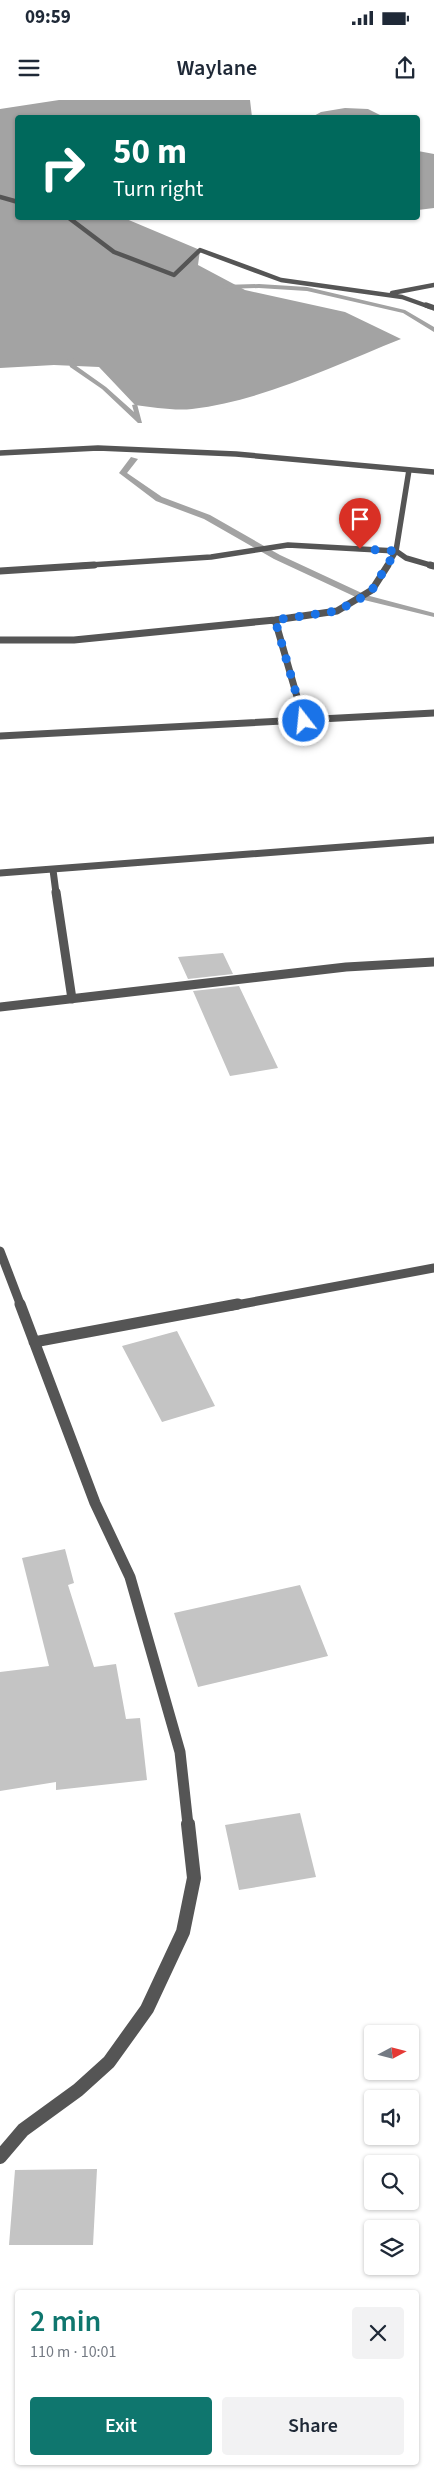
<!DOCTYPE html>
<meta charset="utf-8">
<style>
body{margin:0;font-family:"Source Sans 3",sans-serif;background:#f2f2f3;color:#1f2937;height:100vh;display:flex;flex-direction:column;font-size:19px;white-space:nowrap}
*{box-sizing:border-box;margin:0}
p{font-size:16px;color:#747a83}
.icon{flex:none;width:28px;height:28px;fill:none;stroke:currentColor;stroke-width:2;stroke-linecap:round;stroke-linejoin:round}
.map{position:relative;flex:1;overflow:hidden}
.sheet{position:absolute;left:15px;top:2190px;width:404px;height:175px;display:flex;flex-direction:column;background:#fff;border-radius:5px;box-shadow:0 1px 4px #0004}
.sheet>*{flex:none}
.guide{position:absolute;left:15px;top:15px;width:405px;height:105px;border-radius:5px;box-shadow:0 1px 4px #0004;background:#00695c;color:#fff;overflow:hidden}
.needle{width:32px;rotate:83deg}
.fabs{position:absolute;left:364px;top:1925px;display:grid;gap:10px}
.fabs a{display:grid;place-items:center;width:55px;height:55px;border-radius:5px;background:#fff;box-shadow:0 1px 4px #0004;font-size:25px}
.pin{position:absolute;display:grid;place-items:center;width:42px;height:42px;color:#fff;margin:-51px -21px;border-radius:50% 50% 50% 0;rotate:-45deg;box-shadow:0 0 5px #0007}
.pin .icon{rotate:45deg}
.me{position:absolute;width:55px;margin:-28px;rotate:344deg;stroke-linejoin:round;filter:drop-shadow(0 0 4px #0008)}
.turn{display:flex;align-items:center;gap:18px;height:105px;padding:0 15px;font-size:22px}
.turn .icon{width:65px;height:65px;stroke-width:2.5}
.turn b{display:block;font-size:35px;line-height:42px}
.round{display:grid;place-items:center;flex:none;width:52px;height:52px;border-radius:5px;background:#f2f2f3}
.summary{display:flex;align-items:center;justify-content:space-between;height:85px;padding:0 15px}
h1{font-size:30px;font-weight:600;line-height:38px;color:#0f766e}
.action{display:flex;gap:10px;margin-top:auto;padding:10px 15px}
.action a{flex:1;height:58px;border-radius:5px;background:#0f766e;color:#fff;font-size:20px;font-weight:600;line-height:58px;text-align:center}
.action a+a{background:#f2f2f3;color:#1f2937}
.status{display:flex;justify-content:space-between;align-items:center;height:35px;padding:0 25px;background:#fff;direction:ltr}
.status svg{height:14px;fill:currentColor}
header{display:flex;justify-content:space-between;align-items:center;height:65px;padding:0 15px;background:#fff;font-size:22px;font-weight:600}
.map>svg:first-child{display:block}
.water{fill:#a3a3a3}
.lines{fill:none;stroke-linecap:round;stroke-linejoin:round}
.stream{fill:#a3a3a3;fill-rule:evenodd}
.building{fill:#c4c4c4}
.minor-far5{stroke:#555;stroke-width:4.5}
.minor-far4{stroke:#555;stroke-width:5.5}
.minor-far3{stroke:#555;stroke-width:7}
.minor-far2{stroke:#555;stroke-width:9}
.minor-far1{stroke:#555;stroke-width:11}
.minor{stroke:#555;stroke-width:14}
.route{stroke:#1a73e8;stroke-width:9;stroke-dasharray:0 16.2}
</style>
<div class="status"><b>09:59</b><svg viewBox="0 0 49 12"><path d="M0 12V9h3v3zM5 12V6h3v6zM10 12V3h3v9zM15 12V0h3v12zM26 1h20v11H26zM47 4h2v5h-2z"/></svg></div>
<header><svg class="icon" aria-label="menu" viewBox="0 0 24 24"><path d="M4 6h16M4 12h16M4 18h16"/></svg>Waylane<svg class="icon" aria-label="share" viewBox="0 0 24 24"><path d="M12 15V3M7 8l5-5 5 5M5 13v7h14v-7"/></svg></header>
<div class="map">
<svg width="434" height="2380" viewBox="0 0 434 2380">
<rect width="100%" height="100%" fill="#fff"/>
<!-- water -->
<path class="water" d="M59 0H250L252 17 18 18V118H124L200 150 198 165 245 190 345 212 401 239C333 266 265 300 192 309 174 311 153 307 135 305L99 267 54 265 0 268V9Z
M345 8 368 9 384 17H312L321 12Z
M418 51 434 54V108L418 110Z"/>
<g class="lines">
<!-- stream -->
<path class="stream" d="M259 184 307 187 405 210 434 227V232L403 213 307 191 259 188 222 189 219 187 222 185Z
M68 249 71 251 75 265 106 287 134 312 132 305 137 304 142 323H138L102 289 70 267 65 251Z
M131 357 138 359 127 373 162 397 210 415 280 455 366 495 434 513V517L360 499 274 459 204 419 156 401 119 373Z"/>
</g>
<!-- building -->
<path class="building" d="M223 853 233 874 188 879 178 857Z
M239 886 278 968 230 976 193 891Z
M177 1231 215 1306 162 1322 122 1246Z
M65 1449 74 1483 68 1485 94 1567 116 1564 126 1619 140 1618 147 1680 56 1690V1682L0 1691V1572L49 1566 22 1458Z
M300 1485 328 1556 198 1587 174 1513Z
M300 1713 316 1777 239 1790 225 1725Z
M97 2069 93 2145H9L15 2070Z"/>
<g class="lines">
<!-- minor-far5 -->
<path class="minor-far5" d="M0 97 18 102
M69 118 114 152 174 175 200 150 281 180 402 197 430 207
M392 193 434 185"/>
<!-- minor-far4 -->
<path class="minor-far4" d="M426 205 434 208
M0 353 98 348 236 354 434 372
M409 370 396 451 406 458 434 466
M75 466 211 457 288 445 396 451 387 466"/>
<!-- minor-far3 -->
<path class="minor-far3" d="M430 465 434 466
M0 471 94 465
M275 520 304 621
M0 540H74L275 520 337 511 372 490 388 465
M0 636 434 613
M53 770 56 793
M0 773 434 740"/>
<!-- minor-far2 -->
<path class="minor-far2" d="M56 792 72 899
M0 907 346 867 434 862
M0 1151 21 1206
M231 1206 434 1168"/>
<!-- minor-far1 -->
<path class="minor-far1" d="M20 1204 95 1403 130 1477 180 1652 188 1725
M34 1242 238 1204"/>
<!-- minor -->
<path class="minor" d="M0 2057 23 2030 78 1990 109 1962 147 1909 183 1832 194 1778 188 1724"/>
</g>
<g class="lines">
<!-- route -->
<path class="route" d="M304 621 275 520 337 511 363 497 372 490 396 451 360 449"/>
</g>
</svg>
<div class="fabs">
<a><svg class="needle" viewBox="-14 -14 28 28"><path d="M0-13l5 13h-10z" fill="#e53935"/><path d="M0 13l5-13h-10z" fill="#747a83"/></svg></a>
<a><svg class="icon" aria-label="sound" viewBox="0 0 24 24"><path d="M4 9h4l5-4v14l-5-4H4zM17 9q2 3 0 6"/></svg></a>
<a><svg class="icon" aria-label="search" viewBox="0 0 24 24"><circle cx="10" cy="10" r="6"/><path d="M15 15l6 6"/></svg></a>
<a><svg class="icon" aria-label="layers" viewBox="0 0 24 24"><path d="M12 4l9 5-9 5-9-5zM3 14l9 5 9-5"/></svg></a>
</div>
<div class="pin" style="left:360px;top:449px;background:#d93025"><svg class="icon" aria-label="arrive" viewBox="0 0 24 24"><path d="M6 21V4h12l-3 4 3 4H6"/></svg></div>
<svg class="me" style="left:304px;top:621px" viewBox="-20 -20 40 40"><circle r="17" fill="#1a73e8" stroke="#fff" stroke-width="3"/><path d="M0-11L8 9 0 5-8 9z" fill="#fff"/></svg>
<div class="guide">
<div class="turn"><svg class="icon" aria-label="right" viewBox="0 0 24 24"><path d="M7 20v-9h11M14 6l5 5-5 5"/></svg><div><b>50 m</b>Turn right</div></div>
</div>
<section class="sheet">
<div class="summary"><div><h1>2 min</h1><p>110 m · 10:01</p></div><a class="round"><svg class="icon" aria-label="close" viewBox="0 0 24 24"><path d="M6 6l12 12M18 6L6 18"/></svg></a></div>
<div class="action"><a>Exit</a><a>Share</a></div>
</section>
</div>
